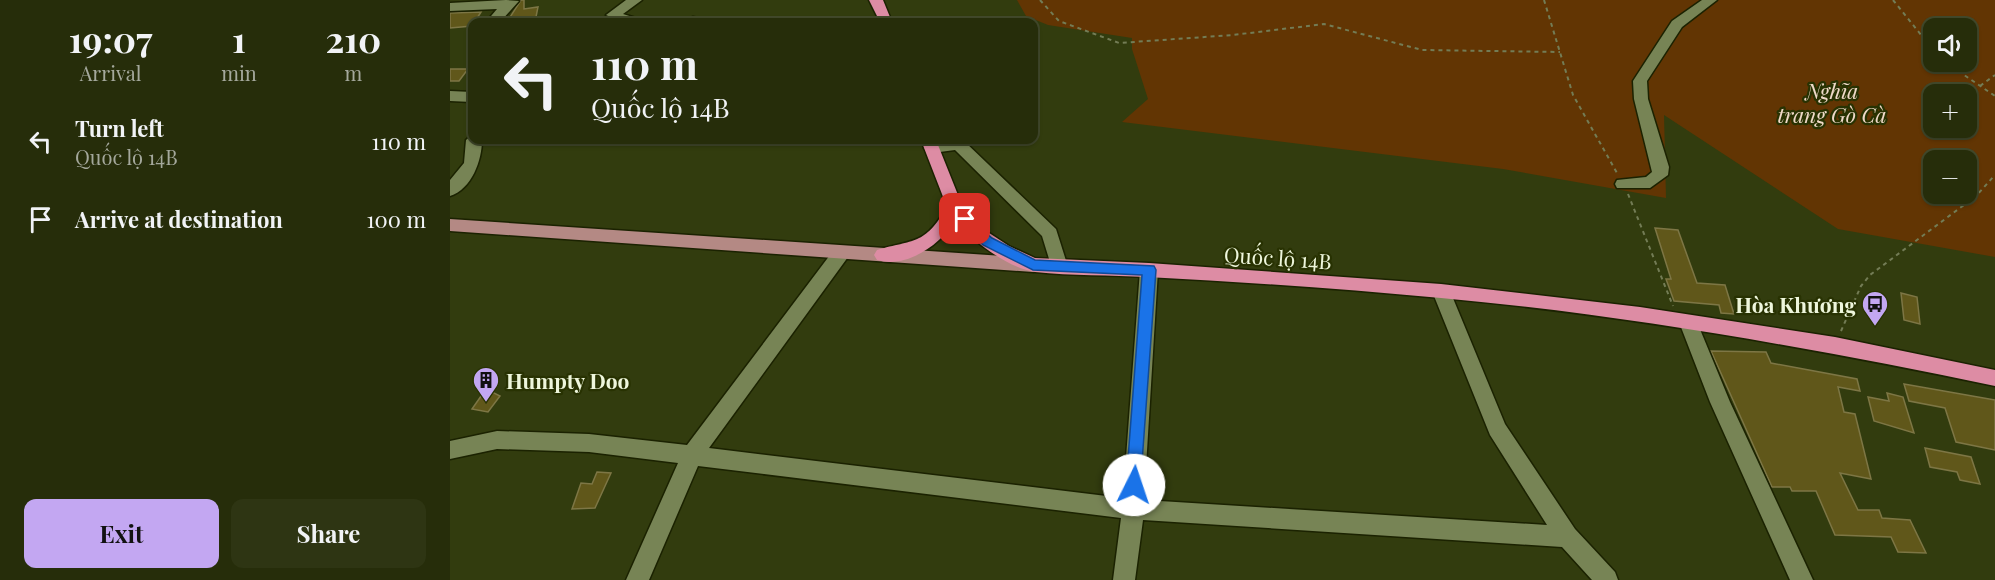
<!DOCTYPE html>
<meta charset="utf-8">
<style>
body{margin:0;font-family:"Playfair Display",serif;background:#2e3513;color:#f1f3f6;height:100vh;display:flex;flex-direction:column;font-size:22px;white-space:nowrap}
*{box-sizing:border-box;margin:0}
p{font-size:20px;color:#a4a89c}
.icon{flex:none;width:33px;height:33px;fill:none;stroke:currentColor;stroke-width:2;stroke-linecap:round;stroke-linejoin:round}
.map{position:relative;flex:1;overflow:hidden}
.sheet{display:flex;flex-direction:column;background:#262d0a;width:450px}
.sheet>*{flex:none}
.banner{position:absolute;left:18px;top:18px;width:570px;height:126px;border-radius:12px;box-shadow:0 2px 4px #0004,0 0 0 2px #42492b;background:#262d0a;color:#f1f3f6;overflow:hidden}
.controls{position:absolute;left:1473px;top:18px;display:grid;gap:12px}
.controls a{display:grid;place-items:center;width:54px;height:54px;border-radius:12px;background:#262d0a;box-shadow:0 2px 4px #0004,0 0 0 2px #42492b;font-size:30px}
.pin{position:absolute;display:grid;place-items:center;width:51px;height:51px;color:#fff;margin:-26px;border-radius:12px;box-shadow:0 3px 9px #0006}
.me{position:absolute;width:66px;margin:-33px;rotate:4deg;stroke-linejoin:round;filter:drop-shadow(0 0 4px #0008)}
.turn{display:flex;align-items:center;gap:21px;height:126px;padding:0 24px;font-size:27px}
.turn .icon{width:78px;height:78px;stroke-width:2.5}
.turn b{display:block;font-size:42px;line-height:51px}
.eta{display:flex;justify-content:space-evenly;align-items:center;height:102px;text-align:center}
.eta b{font-size:36px;font-weight:700;line-height:42px}
.action{display:flex;gap:12px;margin-top:auto;padding:12px 24px}
.action a{flex:1;height:69px;border-radius:12px;background:#c3a7f2;color:#111;font-size:24px;font-weight:700;line-height:69px;text-align:center}
.action a+a{background:#2e3513;color:#f1f3f6}
ul{padding:0;list-style:none}
li{display:flex;align-items:center;gap:18px;height:78px;padding:0 24px}
li div{flex:1}
li b{display:block;font-size:22px}
li em{font-style:normal}
main{display:flex;flex:1;min-height:0}
.map>svg:first-child{display:block}
.green{fill:#623503;fill-rule:evenodd}
.building{fill:#60571a;stroke:#7d7645;stroke-width:1.5}
.lines{fill:none;stroke-linecap:round;stroke-linejoin:round}
.minor-casing{stroke:#1b2201;stroke-width:3}
.major-casing{stroke:#1b2201;stroke-width:3}
.highway-casing{stroke:#1b2201;stroke-width:3}
.path{stroke:#737c55;stroke-width:2;stroke-dasharray:4 4;stroke-linecap:butt}
.minor{fill:#778455;fill-rule:evenodd}
.major{fill:#b48984;fill-rule:evenodd}
.highway{fill:#dd8ca4;fill-rule:evenodd}
.route{fill:#1a73e8;stroke:#114b97;stroke-width:1.5}
.labels{text-anchor:middle;dominant-baseline:central;stroke-width:4.5;stroke-linejoin:round;paint-order:stroke}
.park-label{font-size:21px;font-style:italic;fill:#f0dac9;stroke:#283202}
.street-label{font-size:21px;fill:#eef6dc;stroke:#283202}
.poi-label{font-size:21px;font-weight:bold;fill:#eef6dc;stroke:#283202;text-anchor:end}
</style>
<main>
<section class="sheet">
<div class="eta">
<div><b>19:07</b><p>Arrival</p></div>
<div><b>1</b><p>min</p></div>
<div><b>210</b><p>m</p></div>
</div>
<ul>
<li><svg class="icon" aria-label="left" viewBox="0 0 24 24"><path d="M17 20v-9H6M10 6l-5 5 5 5"/></svg><div><b>Turn left</b><p>Quốc lộ 14B</p></div><em>110 m</em></li>
<li><svg class="icon" aria-label="arrive" viewBox="0 0 24 24"><path d="M6 21V4h12l-3 4 3 4H6"/></svg><div><b>Arrive at destination</b></div><em>100 m</em></li>
</ul>
<div class="action"><a>Exit</a><a>Share</a></div>
</section>
<div class="map">
<svg width="1545" height="580" viewBox="0 0 1545 580">
<rect width="100%" height="100%" fill="#323c0e"/>
<!-- green -->
<path class="green" d="M567 0H1545V257L1388 229 1214 115 1216 198 1053 169 672 122 698 99 682 49V38L598 25 576 16ZM1484 28H1516V62H1484ZM1484 94H1516V128H1484ZM1484 160H1516V194H1484Z"/>
<!-- building -->
<path class="building" d="M71 0H74V9L88 7 85 22H57Z
M31 12 22 26 0 28V13Z
M0 69H18L9 81H0Z
M1205 228 1228 230 1247 283 1275 285 1284 314 1271 313 1269 305 1224 301 1216 279H1221Z
M1451 293 1467 297 1470 324 1454 320Z
M1261 351 1316 352 1321 363 1407 379 1410 391 1388 387 1394 412 1405 414 1421 479 1390 473 1408 510H1429L1432 518 1460 520 1476 553 1448 552 1441 537 1385 535 1366 491H1342L1340 487H1322Z
M1454 384 1545 400V450L1506 442 1495 408 1459 401Z
M36 389 50 396 38 412 22 409Z
M1437 393 1453 397 1464 433 1424 421 1418 397 1439 401Z
M1475 448 1521 457 1530 484 1510 480 1507 472 1480 467Z
M147 472 161 473 145 508 122 509 131 483 142 484Z"/>
<g class="lines">
<!-- minor casing -->
<g class="minor-casing">
<path id="minor" d="M56 0 69 1 50 22H36L47 9 0 11V3Z
M176 0H192L173 14 189 19 190 22H172L156 15Z
M1252 0H1267L1232 27 1197 81 1198 99 1219 167 1218 175 1200 188H1167L1165 184 1167 180 1196 177 1202 172 1184 99 1183 81 1222 21Z
M243 17 248 18 249 22H231Z
M0 91 22 92V102L0 101Z
M22 135V140H32C32 160 22 189 0 196V180L14 163 16 140Z
M499 140 515 142 606 229 618 267 615 272H603L592 236 505 150 482 153 474 148 476 144Z
M392 246 398 247 401 252 398 257 259 448 673 498 690 270 693 265H705L708 270 694 500 1097 525 1040 435 982 291 985 286H997L1000 291 1055 424 1125 529 1165 572 1168 580H1142L1112 547 693 520 685 580H663L671 518 248 466 199 580H176L228 463 139 452 47 449 0 459V441L47 431 139 434 237 445 386 247Z
M1238 315 1245 317 1247 322 1280 402 1363 580H1340L1260 402 1229 322 1231 317Z"/>
</g>
<!-- major casing -->
<g class="major-casing">
<path id="major" d="M0 219 583 258 589 260 592 265 589 270 583 272 0 231Z"/>
</g>
<!-- highway casing -->
<g class="highway-casing">
<path id="highway" d="M419 0H433L442 22H430Z
M471 140H486L512 205 530 227 559 246 585 258 699 263 991 284 1190 307 1385 337 1545 370V386C1362 348 1177 315 991 298 893 289 795 282 697 277 660 275 622 276 585 272 558 268 522 241 506 220 491 244 457 269 427 260L424 255 427 250C464 239 474 246 497 207Z"/>
</g>
<!-- path -->
<path class="path" d="M590 0 609 21 669 43 783 35 874 24 972 50 1110 52
M1094 0 1123 95 1167 173
M1443 0 1484 51
M1495 62 1545 96
M1530 86 1545 75
M1178 194 1223 306
M1391 331 1411 286 1420 275 1526 196 1545 175"/>
<!-- minor -->
<use href="#minor" class="minor"/>
<!-- major -->
<use href="#major" class="major"/>
<!-- highway -->
<use href="#highway" class="highway"/>
</g>
<!-- route -->
<path class="route" d="M515 215 542 238 585 260 704 266 706 270 690 490 684 492 679 490 676 485 692 275 583 270 533 245 510 222V216Z"/>
<!-- icons -->
<defs>
<g id="bus-pin" transform="scale(1.35)"><path d="M0 17L-7.5 6A9.5 9.5 0 1 1 7.5 6Z" fill="#c3a7f2" stroke="#283202"/><path d="M-5-6H5V4H4V6H2V4H-2V6H-4V4H-5ZM-3.5-4V0h7V-4ZM-3.5 1.2v1.5H-2V1.2ZM2 1.2v1.5H3.5V1.2Z" fill="#111"/></g>
<g id="building-pin" transform="scale(1.35)"><path d="M0 17L-7.5 6A9.5 9.5 0 1 1 7.5 6Z" fill="#c3a7f2" stroke="#283202"/><path d="M-4-6H4V6H1V3H-1V6H-4ZM-2.5-4.3h1.7v1.8h-1.7ZM.8-4.3h1.7v1.8H.8ZM-2.5-1h1.7V.8h-1.7ZM.8-1h1.7V.8H.8Z" fill="#111"/></g>
</defs>
<g fill-rule="evenodd">
<use href="#bus-pin" x="1425" y="304"/>
<use href="#building-pin" x="36" y="380"/>
</g>
<g class="labels">
<!-- park labels -->
<g class="park-label">
<text x="1382" y="90">Nghĩa<tspan x="1382" dy="24">trang Gò Cà</tspan></text>
</g>
<!-- street labels -->
<g class="street-label">
<text transform="translate(828 257) rotate(4)">Quốc lộ 14B</text>
</g>
<!-- poi labels -->
<g class="poi-label">
<text x="1406" y="304">Hòa Khương</text>
<text x="56" y="380" text-anchor="start">Humpty Doo</text>
</g>
</g>
</svg>
<div class="controls">
<a><svg class="icon" aria-label="sound" viewBox="0 0 24 24"><path d="M4 9h4l5-4v14l-5-4H4zM17 9q2 3 0 6"/></svg></a>
<a>+</a>
<a>−</a>
</div>
<div class="pin" style="left:515px;top:219px;background:#d93025"><svg class="icon" aria-label="arrive" viewBox="0 0 24 24"><path d="M6 21V4h12l-3 4 3 4H6"/></svg></div>
<svg class="me" style="left:684px;top:485px" viewBox="-20 -20 40 40"><circle r="19" fill="#fff"/><path d="M0-13L10 11 0 6-10 11z" fill="#1a73e8"/></svg>
<div class="banner">
<div class="turn"><svg class="icon" aria-label="left" viewBox="0 0 24 24"><path d="M17 20v-9H6M10 6l-5 5 5 5"/></svg><div><b>110 m</b>Quốc lộ 14B</div></div>
</div>
</div>
</main>
